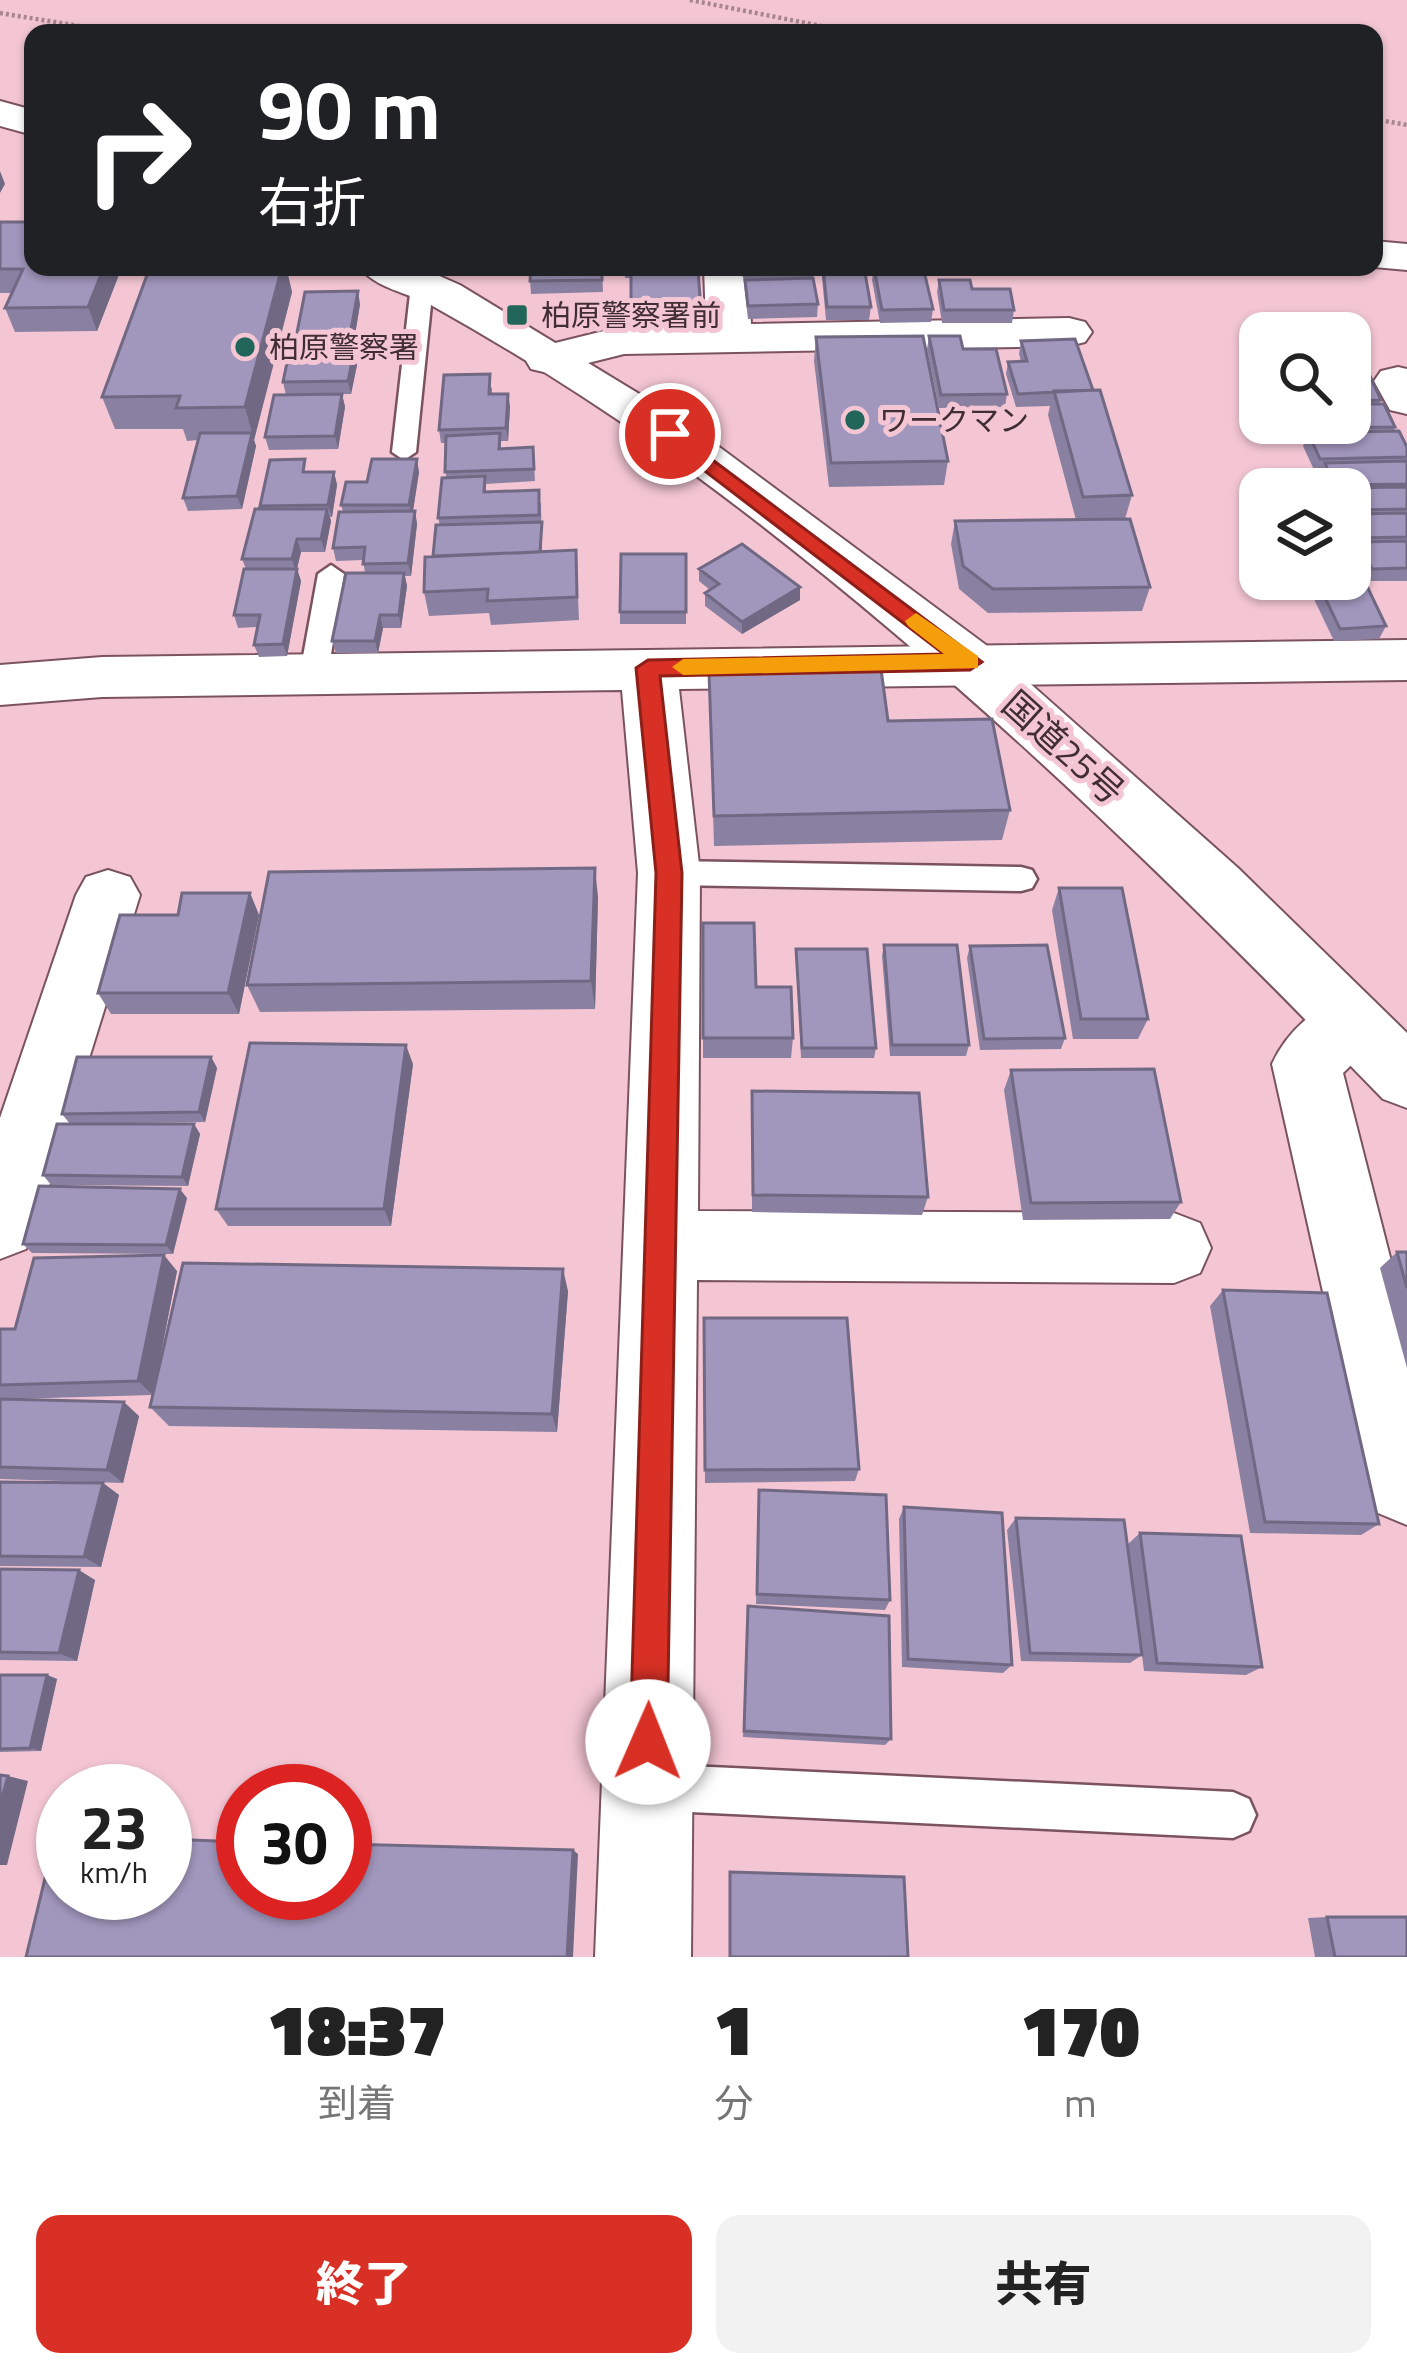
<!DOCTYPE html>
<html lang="ja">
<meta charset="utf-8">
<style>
body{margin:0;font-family:"Titillium Web","Noto Sans JP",sans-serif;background:#f2f2f2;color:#222;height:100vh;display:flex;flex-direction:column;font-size:45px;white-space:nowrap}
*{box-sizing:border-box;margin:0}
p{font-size:39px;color:#767676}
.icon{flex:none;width:66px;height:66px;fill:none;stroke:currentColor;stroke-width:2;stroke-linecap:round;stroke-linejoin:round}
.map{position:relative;height:1957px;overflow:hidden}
.drawer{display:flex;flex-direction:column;background:#fff;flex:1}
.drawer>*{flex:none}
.top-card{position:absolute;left:24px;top:24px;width:1359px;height:252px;border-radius:24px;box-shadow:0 3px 9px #0004;background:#202124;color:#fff;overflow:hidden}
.tools{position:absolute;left:1239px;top:312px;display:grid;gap:24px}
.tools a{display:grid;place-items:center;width:132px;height:132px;border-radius:24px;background:#fff;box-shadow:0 3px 9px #0004;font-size:60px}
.speed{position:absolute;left:36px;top:1764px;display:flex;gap:24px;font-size:60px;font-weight:700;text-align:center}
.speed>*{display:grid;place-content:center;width:156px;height:156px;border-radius:50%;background:#fff;box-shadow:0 3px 9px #0004;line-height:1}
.speed small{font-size:30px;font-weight:400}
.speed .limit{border:18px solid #d22;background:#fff;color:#111}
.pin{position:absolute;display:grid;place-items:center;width:102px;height:102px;color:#fff;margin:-51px;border:6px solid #fff;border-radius:50%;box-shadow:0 3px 12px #0007}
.me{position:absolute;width:132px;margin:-66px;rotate:1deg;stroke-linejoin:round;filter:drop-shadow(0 0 9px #0008)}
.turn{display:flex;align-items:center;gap:42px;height:252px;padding:0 36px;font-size:54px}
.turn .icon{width:156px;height:156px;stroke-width:2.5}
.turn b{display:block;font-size:84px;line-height:102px}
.eta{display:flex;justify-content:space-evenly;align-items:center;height:204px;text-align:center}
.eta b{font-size:72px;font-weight:800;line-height:84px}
.action{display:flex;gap:24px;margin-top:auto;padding:24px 36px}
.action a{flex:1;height:138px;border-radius:24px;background:#d93025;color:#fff;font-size:48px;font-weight:800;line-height:138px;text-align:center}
.action a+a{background:#f2f2f2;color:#222}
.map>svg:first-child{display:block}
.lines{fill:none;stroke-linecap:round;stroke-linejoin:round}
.service-casing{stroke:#7a535f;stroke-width:5}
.minor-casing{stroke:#7a535f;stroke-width:4}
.trunk-casing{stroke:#7a535f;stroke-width:4}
.path{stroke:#a7858f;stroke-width:4.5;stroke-dasharray:3 3;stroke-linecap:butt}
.service{fill:#fff;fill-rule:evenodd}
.minor{fill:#fff;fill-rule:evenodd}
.trunk{fill:#fff;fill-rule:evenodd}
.wall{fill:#8a81a2}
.shaded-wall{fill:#716984}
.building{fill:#a196bc;stroke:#716984;stroke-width:3}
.route{fill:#d93025;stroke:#8d1f18;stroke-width:3}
.slow{fill:#f59e0b}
.poi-dot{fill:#216659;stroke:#f4c6d4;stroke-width:4.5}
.labels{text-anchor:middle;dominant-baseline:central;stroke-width:10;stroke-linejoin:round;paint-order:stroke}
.far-poi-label{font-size:30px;fill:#402e34;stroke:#f4c6d4;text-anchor:start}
.street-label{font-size:36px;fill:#402e34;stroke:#f4c6d4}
</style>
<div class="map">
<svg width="1407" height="1957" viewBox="0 0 1407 1957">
<rect width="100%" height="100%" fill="#f4c6d4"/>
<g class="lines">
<!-- service casing -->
<g class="service-casing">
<path id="service" d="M422 278 433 285 416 452 404 460 392 452 411 285Z
M331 565 344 574 328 673 314 683 300 673 318 574Z
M669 861 1021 867 1032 870 1037 879 1032 888 1021 891 669 885 658 882 653 873 658 864Z
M648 1764 1233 1792 1249 1799 1256 1815 1249 1831 1233 1838 648 1810 632 1803 625 1787 632 1771Z"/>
</g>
<!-- minor casing -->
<g class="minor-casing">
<path id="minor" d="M1374 241 1407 244V270L1374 267Z
M704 267H748L751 324 1069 318 1085 322 1092 332 1085 342 1069 346 624 354 548 373 531 369 525 359 531 349 624 326 706 325Z
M1398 367 1407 369V414L1390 410 1374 381 1381 371Z
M1407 640V680L679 689 700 873 698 1211 1174 1213 1200 1223 1211 1248 1200 1273 1174 1283 697 1280 691 1957H595L638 873 622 690 102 697 0 705V665L102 657Z
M108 870 130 877 140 895 37 1225 26 1249 0 1259V1118L76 895 86 877Z
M1351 994 1375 1002 1385 1022 1375 1042 1343 1073 1407 1324V1525L1378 1513 1366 1484 1272 1064C1287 1031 1317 1005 1351 994Z"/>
</g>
<!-- trunk casing -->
<g class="trunk-casing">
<path id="trunk" d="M0 101 33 110V135L0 126Z
M360 267H419L460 285 687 423 990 648 1238 868 1407 1033V1108L1383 1099C1155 864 921 636 654 445 583 395 506 347 431 305 409 293 374 288 360 267Z"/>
</g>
<!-- path -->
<path class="path" d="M690 0 857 33
M0 13 121 33
M1374 119 1407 125"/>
<!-- service -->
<use href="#service" class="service"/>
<!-- minor -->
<use href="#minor" class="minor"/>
<!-- trunk -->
<use href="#trunk" class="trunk"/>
</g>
<!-- wall -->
<path class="wall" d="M0 222 33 267H122L97 331 15 332 5 308 12 293H0Z
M150 267H286L292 292 254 440 256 446 242 509 188 511 183 498 198 440 187 441 183 429H115L102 397Z
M602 267 603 292 531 294 530 281Z
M624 267H689V269H666V271L701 311V324H670L669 315 632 316 631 278H625Z
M742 267H811L818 304 817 317 748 319Z
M821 267H864L871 307 869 320H826Z
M874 268 933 309 931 322 880 323 872 280Z
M939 280 972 289 1014 310 1012 323H942L937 292Z
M360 304 352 353 357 365 351 394H342L345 407 338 449 269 450 265 437 286 395 283 382 295 353 294 348Z
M929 336 963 349 1007 394 1005 407 939 408 927 349Z
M816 337 948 461 944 485 829 487 814 361Z
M1021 341 1132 495 1125 519 1150 587 1142 611 988 613 959 589 951 544 955 521 1076 520 1048 415 1050 406 1016 407 1006 374 1008 362 1021 361 1019 354Z
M1350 374 1381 400 1379 404 1395 427 1394 431 1407 447V581H1366L1354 554 1356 551H1351L1350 548V489H1325L1319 475 1321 472H1315L1303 446 1305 441H1297L1290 423H1350Z
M492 387V394L510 406 508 441H501V448L533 447 535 481 486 484V492L541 503 542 552 576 550 579 620 491 625 489 613 429 616 424 592 440 525 438 518 446 478V443H441L439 430Z
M309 472H334L337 485 332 517H330L331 521 325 552H301L297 569 301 581 287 656 259 657 254 645 258 627 238 628 234 615 246 569 242 559 261 509 260 506Z
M419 472 413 511H415L417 524 411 576H405L407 586 401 628H383L378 653H336L332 641 365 573 363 560 336 561 333 548 343 512 341 505 367 482Z
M686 554V624H620V612Z
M699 569 800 600 742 634 705 606V593L710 590 699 581Z
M1318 583 1386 626 1379 639 1334 641 1312 595Z
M709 673 888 721 1010 810 1002 840 714 846Z
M1059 888 1148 1019 1138 1039H1073L1052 910Z
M250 893 259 915 239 1014H111L98 993Z
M598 897 595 1009 260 1012 247 985Z
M703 923 756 987 793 1038 791 1058H703Z
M884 945 969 1045 966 1056H890L882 956Z
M970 946 1065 1038 1061 1049 980 1050 967 958Z
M796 949 876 1048 874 1058H801Z
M211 1057 217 1068 205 1122 70 1124 62 1114Z
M413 1064 391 1226H228L216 1209Z
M1011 1070 1181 1202 1170 1219 1023 1220 1004 1090Z
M752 1091 928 1197 922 1215 752 1212Z
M194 1124 200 1134 188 1186 51 1185 43 1175Z
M187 1198 173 1254 32 1253 23 1244Z
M1397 1252H1407V1368L1380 1268Z
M177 1271 153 1393 568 1291 557 1432 169 1426 150 1407 152 1395 12 1399 139 1416 123 1483 0 1479V1329H15Z
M1223 1290 1379 1524 1361 1535 1250 1533 1210 1306Z
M704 1318 859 1469 855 1481 705 1483Z
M0 1482 103 1483 119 1495 101 1567 0 1566Z
M759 1490 890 1600 885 1610 756 1604Z
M904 1507 1012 1665 1003 1673 902 1667 899 1519Z
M1016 1518 1142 1655 1130 1663 1021 1661 1007 1530Z
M1140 1533 1262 1667 1246 1675 1144 1671 1128 1544Z
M0 1569 95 1580 77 1661 0 1660Z
M748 1606 891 1739 885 1745 743 1737Z
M0 1675H47L57 1679 41 1751 0 1752Z
M1327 1917 1407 1957H1315L1308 1918Z"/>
<!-- shaded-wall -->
<path class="shaded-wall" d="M0 171 5 184 0 193Z
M104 267H122L97 331 88 307Z
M282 267H286L292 292 254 440 256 446 242 509 237 496 252 433 245 407Z
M358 291 360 304 351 360 348 347Z
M354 353 357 365 351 394 348 381Z
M342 394 345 407 338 449 335 436Z
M508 394 510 406 508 441 506 428Z
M417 459 419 472 412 517 409 505Z
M334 472 337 485 332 517 328 505Z
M327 509 331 521 325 552 321 539Z
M415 511 417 524 411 576 408 563Z
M297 539 301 552 296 572 292 559Z
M297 569 301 581 287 656 283 644Z
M404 573 407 586 401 628 399 615Z
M800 587V600L742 634V622Z
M380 615 383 628 378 653 375 641Z
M595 868 598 897 595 1009 591 981Z
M250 893 259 915 239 1014 228 993Z
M406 1045 413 1064 391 1226 384 1209Z
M211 1057 217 1068 205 1122 199 1112Z
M194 1124 200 1134 188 1186 182 1177Z
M180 1189 187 1198 173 1254 166 1245Z
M164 1255 177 1271 153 1395 138 1381Z
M563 1269 568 1291 557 1432 552 1414Z
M124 1402 139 1416 123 1483 107 1470Z
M103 1483 119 1495 101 1567 84 1557Z
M79 1570 95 1580 77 1661 59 1653Z
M47 1675 57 1679 41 1751 30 1748Z
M8 1776 28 1781 7 1865H0V1805Z
M573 1850 578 1854 573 1957H567Z"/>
<!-- building -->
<path class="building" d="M0 222H33V267H104L88 307 5 308 23 269H0Z
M150 267H282L245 407 176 408 180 396 102 397Z
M531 267H602V280L530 281Z
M744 267H811L812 274 744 275Z
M823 267H864L871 307H827Z
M923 267 933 309 882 310 874 268Z
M698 270 701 311H670L669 303 631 304V272Z
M813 278 818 304 748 306 745 280Z
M939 280H970L972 289H1010L1014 310H944Z
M358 291 348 347 294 348 305 292Z
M923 336 948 461 831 463 816 337Z
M929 336H960L963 349H996L1007 394 941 395Z
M1075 339 1093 390 1018 394 1008 362 1027 361 1021 341Z
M289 353H354L348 381 283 382Z
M490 374 489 394H508L506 428 439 430 444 375Z
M1350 374H1369L1381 400 1350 401Z
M1100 390 1132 495 1083 497 1054 391Z
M342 394 335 436 265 437 274 395Z
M1350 404H1384L1395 427 1302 428 1300 423H1350Z
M1399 431 1407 447V457L1320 459 1308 433Z
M200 433H252L237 496 183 498Z
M500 433 499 449 533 447 534 469 445 472 446 436Z
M305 459 303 472H334L328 505 260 506 270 460Z
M372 459H417L409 505H341L346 482H367Z
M1407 461V484L1334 485 1325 463Z
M485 476 484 492 539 490V515L438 518 442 478Z
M1407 487V509L1350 510V489L1335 488Z
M255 509H327L321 539H297L292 559H242Z
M415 511 408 563 363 564 365 547 333 548 339 512Z
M1407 513V537L1357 538 1350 521V514Z
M1130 519 1150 587 993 589 963 566 955 521Z
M542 522 540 552 433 556 436 525Z
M1407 541V568L1372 569 1360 542Z
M742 544 800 587 742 622 705 593 719 584 699 569Z
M576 550 577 597 487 601 488 589 424 592 425 557Z
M621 554H686V612H620Z
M244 569H297L283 644 254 645 260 615H234Z
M346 573H404L399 615H380L375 641H332Z
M1364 580 1386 626 1340 629 1318 583Z
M881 669 888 721 992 719 1010 810 714 816 709 673Z
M595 868 591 981 247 985 269 872Z
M1059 888H1122L1148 1019H1081Z
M182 893H250L228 993H98L120 915H178Z
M703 923H754L756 987H791L793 1038H703Z
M884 945H957L969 1045H892Z
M1047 945 1065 1038 984 1039 970 946Z
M796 949H867L876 1048H802Z
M250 1043 406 1045 384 1209H216Z
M77 1057H211L199 1112 62 1114Z
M1154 1069 1181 1202 1031 1203 1011 1070Z
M752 1091 919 1093 928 1197 753 1195Z
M57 1124H194L182 1177 43 1175Z
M39 1186 180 1189 166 1245 23 1244Z
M1397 1252H1407V1288Z
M164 1255 138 1381 0 1385V1329H15L34 1258Z
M183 1263 563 1269 552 1414 150 1407Z
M1223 1290 1327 1293 1379 1524 1265 1522Z
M704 1318H847L859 1469 705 1470Z
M0 1399 124 1402 107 1470 0 1467Z
M0 1482 103 1483 84 1557 0 1556Z
M759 1490 886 1495 890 1600 757 1594Z
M904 1507 1002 1513 1012 1665 908 1659Z
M1016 1518 1124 1520 1142 1655 1030 1653Z
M1140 1533 1241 1536 1262 1667 1157 1663Z
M0 1569 79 1570 59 1653 0 1652Z
M748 1606 889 1616 891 1739 744 1731Z
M0 1675H47L30 1748 0 1749Z
M0 1775 8 1776 0 1805Z
M55 1837H63V1893H165V1839L243 1842V1893H345V1844L573 1850 567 1957H26Z
M730 1872 904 1877 908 1957H730Z
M1327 1917H1407V1957H1335Z"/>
<!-- route -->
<path class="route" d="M670 428 982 662 970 670 660 676 682 873 667 1742 661 1755 648 1760 635 1755 630 1742 656 873 636 668 648 660 944 654 663 439 660 434Z"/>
<!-- slow -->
<path class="slow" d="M916 613 978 656V668L683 675 672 667 683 659 944 654 908 626 905 621Z"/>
<!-- markers -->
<g class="poi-dot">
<rect x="505" y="303" width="24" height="24" rx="6"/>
<circle cx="245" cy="347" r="12"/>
<circle cx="855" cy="420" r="12"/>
</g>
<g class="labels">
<!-- far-poi labels -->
<g class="far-poi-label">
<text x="541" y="315">柏原警察署前</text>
<text x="269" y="347">柏原警察署</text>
<text x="879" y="420">ワークマン</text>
</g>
<!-- street labels -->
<g class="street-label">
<text transform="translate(1064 747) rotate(42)">国道25号</text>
</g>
</g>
</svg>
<div class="tools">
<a><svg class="icon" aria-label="search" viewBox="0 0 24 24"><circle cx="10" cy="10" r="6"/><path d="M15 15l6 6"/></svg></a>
<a><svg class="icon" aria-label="layers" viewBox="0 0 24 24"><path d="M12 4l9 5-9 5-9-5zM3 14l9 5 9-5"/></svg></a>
</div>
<div class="speed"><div>23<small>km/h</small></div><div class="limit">30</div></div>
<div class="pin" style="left:670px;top:434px;background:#d93025"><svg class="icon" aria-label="arrive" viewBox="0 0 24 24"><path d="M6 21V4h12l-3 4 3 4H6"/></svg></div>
<svg class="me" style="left:648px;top:1742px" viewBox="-20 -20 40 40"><circle r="19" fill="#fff"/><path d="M0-13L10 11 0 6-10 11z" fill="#d93025"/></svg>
<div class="top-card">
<div class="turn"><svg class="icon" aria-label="right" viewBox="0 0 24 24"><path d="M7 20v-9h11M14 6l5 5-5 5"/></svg><div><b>90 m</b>右折</div></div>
</div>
</div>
<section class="drawer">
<div class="eta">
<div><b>18:37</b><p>到着</p></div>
<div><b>1</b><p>分</p></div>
<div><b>170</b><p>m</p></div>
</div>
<div class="action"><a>終了</a><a>共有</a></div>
</section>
